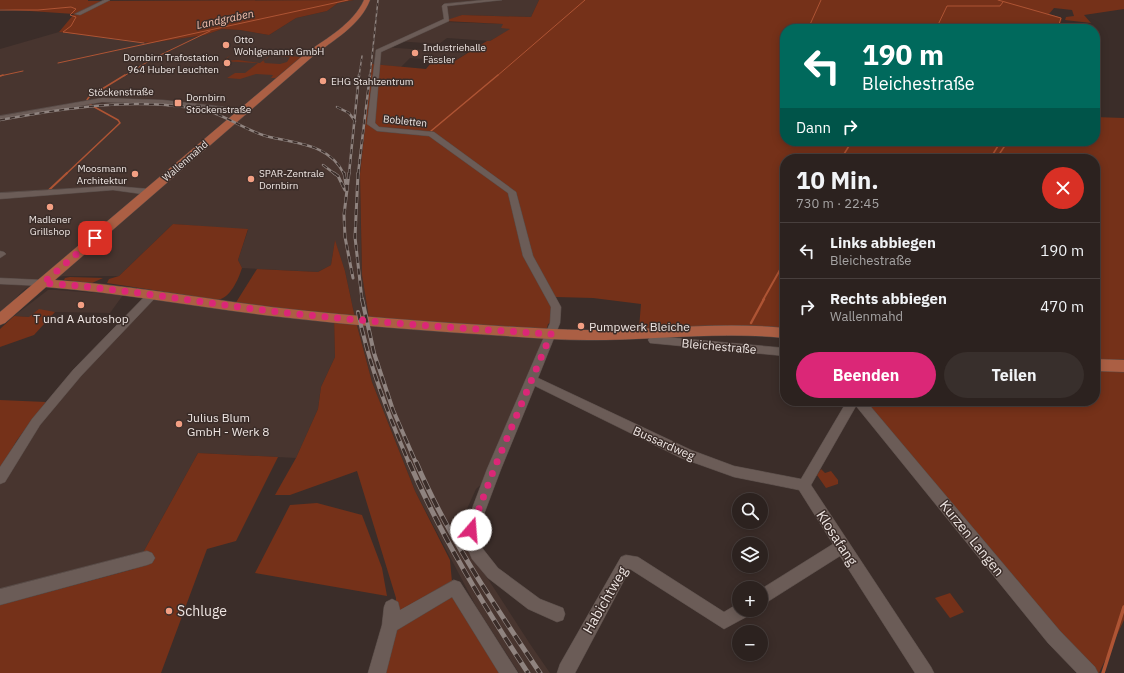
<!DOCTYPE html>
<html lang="de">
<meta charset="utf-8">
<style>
body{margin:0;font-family:"IBM Plex Sans",sans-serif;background:#382f2c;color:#f1f3f6;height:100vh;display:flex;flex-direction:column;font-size:15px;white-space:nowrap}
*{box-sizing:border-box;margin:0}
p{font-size:13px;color:#a6a4a4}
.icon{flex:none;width:22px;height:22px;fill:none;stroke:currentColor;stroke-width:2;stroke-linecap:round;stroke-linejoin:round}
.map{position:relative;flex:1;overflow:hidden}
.sheet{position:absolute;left:780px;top:154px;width:320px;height:252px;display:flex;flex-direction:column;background:#2c221f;border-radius:16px;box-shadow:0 2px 10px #0003,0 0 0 1px #483f3d}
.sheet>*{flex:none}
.guide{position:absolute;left:780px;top:24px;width:320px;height:122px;border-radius:16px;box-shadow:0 2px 10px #0003,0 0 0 1px #483f3d;background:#00695c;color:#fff;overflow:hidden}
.fabs{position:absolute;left:732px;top:493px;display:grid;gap:8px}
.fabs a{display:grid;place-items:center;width:36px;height:36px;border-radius:50%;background:#2c221f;box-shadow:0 2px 10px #0003,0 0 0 1px #483f3d;font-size:20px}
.pin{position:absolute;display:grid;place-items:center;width:34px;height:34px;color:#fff;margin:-17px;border-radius:8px;box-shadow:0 2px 6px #0006}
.me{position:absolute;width:44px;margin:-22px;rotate:18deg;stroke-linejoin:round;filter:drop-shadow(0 0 3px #0008)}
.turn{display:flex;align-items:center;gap:14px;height:84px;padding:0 16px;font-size:18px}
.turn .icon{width:52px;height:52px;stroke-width:2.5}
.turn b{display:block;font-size:28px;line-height:34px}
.then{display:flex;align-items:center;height:38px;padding:0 16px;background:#0003;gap:8px;font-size:15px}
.round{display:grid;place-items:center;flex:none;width:42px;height:42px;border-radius:21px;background:#382f2c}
.headline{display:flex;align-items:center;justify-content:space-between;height:68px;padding:0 16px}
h1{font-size:24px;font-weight:700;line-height:30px}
.cta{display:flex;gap:8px;margin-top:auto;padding:8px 16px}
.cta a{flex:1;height:46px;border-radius:24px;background:#db2777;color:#fff;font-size:16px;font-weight:700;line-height:46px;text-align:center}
.cta a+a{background:#382f2c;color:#f1f3f6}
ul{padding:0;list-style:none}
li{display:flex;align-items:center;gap:12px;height:56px;padding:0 16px;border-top:1px solid #483f3d}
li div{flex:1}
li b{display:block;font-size:15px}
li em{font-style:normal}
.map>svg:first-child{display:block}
.built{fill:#48352f}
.green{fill:#753119}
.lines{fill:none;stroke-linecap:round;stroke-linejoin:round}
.stream-far4{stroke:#ae5434;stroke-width:1}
.stream-far3{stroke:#ae5434;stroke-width:1.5}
.stream-far2{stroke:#ae5434;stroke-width:2}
.stream-far1{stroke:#ae5434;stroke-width:2.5}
.stream{stroke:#ae5434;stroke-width:3.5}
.minor-casing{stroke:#574b47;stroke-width:1}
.major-casing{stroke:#574b47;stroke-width:1}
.minor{fill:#6b5c57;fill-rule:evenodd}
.major{fill:#ab5f44;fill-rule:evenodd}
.rail-far4-casing{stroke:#8f837f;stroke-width:1.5}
.rail-far3-casing{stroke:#8f837f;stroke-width:2.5}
.rail-far2-casing{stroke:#8f837f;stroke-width:3}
.rail-far1-casing{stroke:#8f837f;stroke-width:4}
.rail-casing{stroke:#8f837f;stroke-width:5}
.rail-far4{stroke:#3b2d29;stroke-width:1;stroke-dasharray:3.5;stroke-linecap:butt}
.rail-far3{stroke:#3b2d29;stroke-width:1.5;stroke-dasharray:5;stroke-linecap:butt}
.rail-far2{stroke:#3b2d29;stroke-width:2;stroke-dasharray:6;stroke-linecap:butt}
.rail-far1{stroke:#3b2d29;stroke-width:2.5;stroke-dasharray:8;stroke-linecap:butt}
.rail{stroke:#3b2d29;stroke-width:3.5;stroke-dasharray:10;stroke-linecap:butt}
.route{stroke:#db2777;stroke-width:7;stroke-dasharray:0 12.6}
.poi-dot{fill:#f39f83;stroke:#3b2d29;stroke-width:1.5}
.labels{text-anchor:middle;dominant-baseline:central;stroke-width:3;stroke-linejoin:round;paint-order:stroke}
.far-poi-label{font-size:10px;fill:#eee5e2;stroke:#3b2d29;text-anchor:start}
.far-street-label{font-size:10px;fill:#eee5e2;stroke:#3b2d29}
.far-water-label{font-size:11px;font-style:italic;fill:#f3c0af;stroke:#3b2d29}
.poi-label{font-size:12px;fill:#eee5e2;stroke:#3b2d29;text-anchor:start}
.street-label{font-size:12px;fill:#eee5e2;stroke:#3b2d29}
.near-street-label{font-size:14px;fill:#eee5e2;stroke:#3b2d29}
.near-poi-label{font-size:14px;fill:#eee5e2;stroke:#3b2d29;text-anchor:start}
</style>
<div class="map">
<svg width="1124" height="673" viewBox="0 0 1124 673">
<rect width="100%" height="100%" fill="#3b2d29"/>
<!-- built -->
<path class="built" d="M354 0H539L531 17 462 15 446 22 504 24 502 27 511 29 490 41 447 38 439 44 396 41 383 47 467 53 450 64 435 63 438 60 410 58 401 67 372 64 360 174 361 244 362 275 369 318 546 332 485 481 476 489 457 531 530 644 550 673H519L477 608 415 491 372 382 355 318 345 271 335 241 331 265 318 272 242 268 238 260 248 230 173 224 119 276H64L40 280 25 289 0 313V49L59 32 150 43 205 35 222 29 240 30 269 35 296 18 327 11 338 3Z
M48 290H56L123 295 110 313 54 312 29 317 14 316Z
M152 291 218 300 235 304 334 317 335 357 321 387 318 409 296 458 198 453 134 569 0 605V470L17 440 46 402Z"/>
<!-- green -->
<path class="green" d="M0 0H88V1L354 0 338 3 327 11 296 18 269 35 240 30 222 29 205 35 150 43 59 32 74 14 0 9Z
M539 0H1124V9L1084 15 1091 23 1065 20 1066 17 1074 16 1072 10 1054 8 1049 14 1062 18 1059 29H785V141H1095V117L1124 118V620L1099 673H1090L863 401H1095V159H785V330L711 326 639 328 641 304 593 298 556 297 550 323 548 324 546 332 369 318 362 275 360 174 372 64 426 69 431 63 450 64 487 41H490L510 29 501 28 503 24 444 21 462 15 531 17Z
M239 53 231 55 224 61 238 60 260 63 269 56 266 55H273H271L263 61 265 62 264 63 280 64 287 62 290 57 278 56 279 55 301 57 276 78H271L273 75 256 74 240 79 227 78 235 73H245L258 63 222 61 231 55Z
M173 224 248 229 238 260 242 268C238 280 231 297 218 300L107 283 109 279 119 276Z
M335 240 345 271 355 318 372 382 415 491 450 560 453 593 504 673H385L394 637 396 598 357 471 290 495H275L296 458 318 409 321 387 335 357 334 317 235 304 257 269 318 272 331 265Z
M70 277 103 278 92 283 64 280 65 278Z
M39 309 55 312 34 335 0 347V329L14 316 29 317Z
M0 400 46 402 17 440 0 470Z
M198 453 278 457 236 541 207 549 161 673H0V605L134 569Z
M821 469 825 473 831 471 838 480V484L826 488 817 475Z
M317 503 362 515 382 568 387 596 255 573 290 505Z
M950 593 964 612 950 618 935 598Z"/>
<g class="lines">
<!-- stream-far4 -->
<path class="stream-far4" d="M998 0 1061 18 1058 27
M0 10H38L71 7 76 9 70 15 76 17 71 26 63 32 144 43
M808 29 821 0
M936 29 947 6H1000L1003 2
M58 63 348 0
M0 76 23 71
M124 76 154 58 210 31
M497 76 585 0
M782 76 785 69"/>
<!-- stream-far3 -->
<path class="stream-far3" d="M0 76 3 75
M781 78 782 75
M431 131 498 75
M1000 153 1008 141
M841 159 852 141
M990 159 1001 141
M997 159 998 156
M66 174 120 123 118 120 89 104 87 100 89 97 125 75"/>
<!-- stream-far2 -->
<path class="stream-far2" d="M49 190 67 173
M763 300 785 261"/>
<!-- stream-far1 -->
<path class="stream-far1" d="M751 323 764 299"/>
<!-- stream -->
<path class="stream" d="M1103 673 1124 607"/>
<!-- minor casing -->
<g class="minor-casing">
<path id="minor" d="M104 0H110L80 15 75 14Z
M484 0H502L447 6 449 21 381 52 375 123 379 127 434 132 516 192 533 256 561 307 560 323 538 378 691 450 734 466 801 479 847 401H866L1060 631 1095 667 1098 673H1077L1048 643 856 406 811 485 931 667 934 673H915L840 556 761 606V589L833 544 799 490 734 477 681 458 535 386 501 469 478 530 479 542 483 549 498 568 540 599 563 608 565 614 563 620 557 622 528 609 488 578 472 559 465 542 464 530 487 469 550 323 551 307 523 256 508 193 429 136 377 131 367 124 376 50 444 19 442 6 444 4Z
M102 98 163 100 243 109 246 111 243 113 163 104 102 102 0 120V116Z
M113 186 149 189 153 192 149 195 113 190 0 199V193Z
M0 251 4 252 6 254 0 258Z
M0 278 43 280 48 283 43 286 0 284Z
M153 291 157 292 158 294 157 296 81 376 40 425 5 482 0 484V467L32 419 73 370 149 292Z
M654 336 785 348V356L650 343 648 340 650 337Z
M147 551 152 553 155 558 152 563 147 565 0 605V589Z
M626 555 638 557 724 612 739 603V610H750L748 616 724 629 630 569 575 673H557L560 664 621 557Z
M454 580 460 582 518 673H499L452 597 397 630 386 673H368L382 625 384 607 386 602 392 599 398 602 400 610Z"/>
</g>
<!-- major casing -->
<g class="major-casing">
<path id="major" d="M364 0H370C360 26 333 40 312 57L55 280C128 285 199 298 271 307 365 318 459 324 553 329 631 334 708 320 785 328V338C707 330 629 344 551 339 458 333 365 327 272 316 197 307 122 293 46 287L5 323 0 325V312L306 53C327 38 353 24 364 0Z
M1095 359 1124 360V372L1095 371Z"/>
</g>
<!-- minor -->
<use href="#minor" class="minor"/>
<!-- major -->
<use href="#major" class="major"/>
<!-- rail-far4 casing -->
<g class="rail-far4-casing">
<path id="rail-far4" d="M359 76 362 56
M370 76 378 0"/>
</g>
<!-- rail-far3 casing -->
<g class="rail-far3-casing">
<path id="rail-far3" d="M337 107 349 113 355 121
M0 120C55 110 110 101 166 105 179 107 192 107 205 110 227 116 245 130 266 136 296 144 329 143 344 174
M323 165 335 174
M349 174 359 75
M358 174 370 75"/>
</g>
<!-- rail-far2 casing -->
<g class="rail-far2-casing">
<path id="rail-far2" d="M334 173 338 176 345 190
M344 173 347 191
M349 173 344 215 345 237 353 278
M358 173 355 237 362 300"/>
</g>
<!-- rail-far1 casing -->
<g class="rail-far1-casing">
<path id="rail-far1" d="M362 299 374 353 393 410 416 463
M358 312C369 365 388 414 409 463"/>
</g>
<!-- rail casing -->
<g class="rail-casing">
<path id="rail" d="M409 462C441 536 484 606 528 673
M416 462C448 537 495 606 540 673"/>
</g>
<!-- rail-far4 -->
<use href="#rail-far4" class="rail-far4"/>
<!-- rail-far3 -->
<use href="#rail-far3" class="rail-far3"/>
<!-- rail-far2 -->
<use href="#rail-far2" class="rail-far2"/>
<!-- rail-far1 -->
<use href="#rail-far1" class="rail-far1"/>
<!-- rail -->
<use href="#rail" class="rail"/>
</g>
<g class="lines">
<!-- route -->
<path class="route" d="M95 238 43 283C119 288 195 302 271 311 364 322 458 328 551 334L494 469 471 530"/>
</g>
<!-- markers -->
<g class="poi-dot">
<circle cx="226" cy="45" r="4"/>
<circle cx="415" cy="53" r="4"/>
<circle cx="227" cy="63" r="4"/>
<circle cx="323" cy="81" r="4"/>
<rect x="174" y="99" width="8" height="8" rx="2"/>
<circle cx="135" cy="174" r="4"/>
<circle cx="251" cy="179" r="4"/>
<circle cx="50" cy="207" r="4"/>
<circle cx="81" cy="305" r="4"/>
<circle cx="581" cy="326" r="4"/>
<circle cx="179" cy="424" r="4"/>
<circle cx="169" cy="611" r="4"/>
</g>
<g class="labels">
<!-- far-poi labels -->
<g class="far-poi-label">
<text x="234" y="39">Otto<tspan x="234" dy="12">Wohlgenannt GmbH</tspan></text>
<text x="423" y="47">Industriehalle<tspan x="423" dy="12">Fässler</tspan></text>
<text x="219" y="57" text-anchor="end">Dornbirn Trafostation<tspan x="219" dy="12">964 Huber Leuchten</tspan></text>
<text x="331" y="81">EHG Stahlzentrum</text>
<text x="186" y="97">Dornbirn<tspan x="186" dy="12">Stöckenstraße</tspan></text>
<text x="127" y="168" text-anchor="end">Moosmann<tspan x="127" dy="12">Architektur</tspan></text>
<text x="259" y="173">SPAR-Zentrale<tspan x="259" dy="12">Dornbirn</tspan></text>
<text x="50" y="219" text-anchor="middle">Madlener<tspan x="50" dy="12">Grillshop</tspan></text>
</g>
<!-- far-street labels -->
<g class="far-street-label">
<text transform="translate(121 92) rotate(-1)">Stöckenstraße</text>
<text transform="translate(405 121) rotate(6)">Bobletten</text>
<text transform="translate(185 161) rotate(-41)">Wallenmahd</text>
</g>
<!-- far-water labels -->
<g class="far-water-label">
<text transform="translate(225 19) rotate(-12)">Landgraben</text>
</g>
<!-- poi labels -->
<g class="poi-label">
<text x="81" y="318" text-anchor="middle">T und A Autoshop</text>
<text x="589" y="326">Pumpwerk Bleiche</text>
<text x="187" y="417">Julius Blum<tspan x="187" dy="14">GmbH - Werk 8</tspan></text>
</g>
<!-- street labels -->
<g class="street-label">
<text transform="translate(719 346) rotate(5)">Bleichestraße</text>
<text transform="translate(664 443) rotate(24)">Bussardweg</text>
</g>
<!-- near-street labels -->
<g class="near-street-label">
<text transform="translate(837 538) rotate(57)">Klosafang</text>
<text transform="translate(972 538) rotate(51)">Kurzen Langen</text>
<text transform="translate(605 600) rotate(-60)">Habichtweg</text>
</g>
<!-- near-poi labels -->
<g class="near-poi-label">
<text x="177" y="611">Schluge</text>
</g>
</g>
</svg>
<div class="fabs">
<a><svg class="icon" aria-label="search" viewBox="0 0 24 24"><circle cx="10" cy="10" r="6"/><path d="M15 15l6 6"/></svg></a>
<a><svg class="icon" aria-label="layers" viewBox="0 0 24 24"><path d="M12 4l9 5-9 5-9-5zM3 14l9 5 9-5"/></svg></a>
<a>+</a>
<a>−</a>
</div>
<div class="pin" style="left:95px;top:238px;background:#d93025"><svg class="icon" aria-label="arrive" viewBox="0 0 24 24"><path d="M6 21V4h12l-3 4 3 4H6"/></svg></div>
<svg class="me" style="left:471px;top:530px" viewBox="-20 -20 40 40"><circle r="19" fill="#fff"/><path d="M0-13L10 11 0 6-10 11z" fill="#db2777"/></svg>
<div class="guide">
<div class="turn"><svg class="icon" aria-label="left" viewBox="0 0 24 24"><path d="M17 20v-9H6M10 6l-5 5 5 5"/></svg><div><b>190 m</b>Bleichestraße</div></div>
<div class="then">Dann<svg class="icon" aria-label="right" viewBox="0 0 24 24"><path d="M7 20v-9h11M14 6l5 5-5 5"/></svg></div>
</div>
<section class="sheet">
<div class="headline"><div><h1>10 Min.</h1><p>730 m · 22:45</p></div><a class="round" style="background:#d93025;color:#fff"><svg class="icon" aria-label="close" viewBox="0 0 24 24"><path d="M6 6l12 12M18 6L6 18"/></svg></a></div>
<ul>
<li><svg class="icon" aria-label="left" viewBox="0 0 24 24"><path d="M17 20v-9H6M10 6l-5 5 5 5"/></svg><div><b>Links abbiegen</b><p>Bleichestraße</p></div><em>190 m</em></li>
<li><svg class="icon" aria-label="right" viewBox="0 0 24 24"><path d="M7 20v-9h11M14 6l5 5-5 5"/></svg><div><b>Rechts abbiegen</b><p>Wallenmahd</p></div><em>470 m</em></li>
</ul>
<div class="cta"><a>Beenden</a><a>Teilen</a></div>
</section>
</div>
